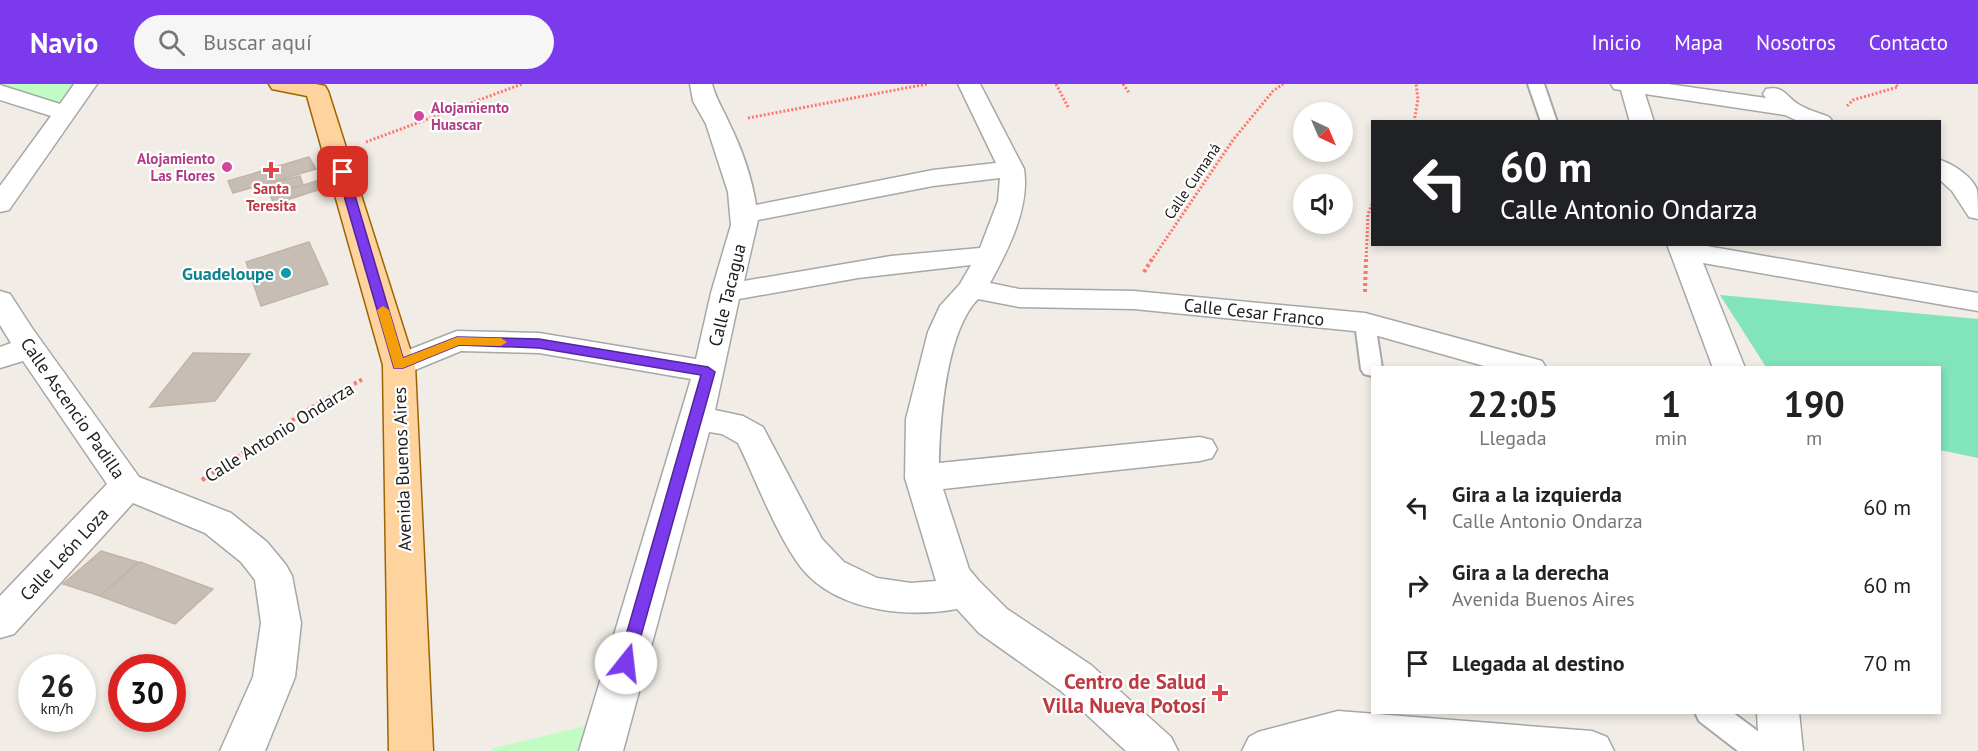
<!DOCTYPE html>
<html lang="es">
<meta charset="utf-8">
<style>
body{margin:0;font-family:"PT Sans",sans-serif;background:#f6f6f6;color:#222;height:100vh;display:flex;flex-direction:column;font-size:22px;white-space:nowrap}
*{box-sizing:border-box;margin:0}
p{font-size:20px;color:#767676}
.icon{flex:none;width:33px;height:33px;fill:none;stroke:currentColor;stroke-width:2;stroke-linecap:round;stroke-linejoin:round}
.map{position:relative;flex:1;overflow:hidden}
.drawer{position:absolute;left:1371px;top:282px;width:570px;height:348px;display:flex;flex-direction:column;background:#fff;border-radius:0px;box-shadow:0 3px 9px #0003}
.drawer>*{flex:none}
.guide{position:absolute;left:1371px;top:36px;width:570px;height:126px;border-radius:0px;box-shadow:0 3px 9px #0003;background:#202124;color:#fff;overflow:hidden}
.needle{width:39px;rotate:136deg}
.tools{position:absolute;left:1293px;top:18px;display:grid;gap:12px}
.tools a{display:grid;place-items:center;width:60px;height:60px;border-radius:50%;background:#fff;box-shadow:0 3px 9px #0003;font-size:30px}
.speed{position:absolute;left:18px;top:570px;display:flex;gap:12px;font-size:30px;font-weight:700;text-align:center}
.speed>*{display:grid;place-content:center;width:78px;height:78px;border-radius:50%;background:#fff;box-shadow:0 3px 9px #0003;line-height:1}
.speed small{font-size:15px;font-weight:400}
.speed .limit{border:9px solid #d22;background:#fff;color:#111}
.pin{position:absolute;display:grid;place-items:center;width:51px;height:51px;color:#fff;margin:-26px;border-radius:12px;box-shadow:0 3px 9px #0006}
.me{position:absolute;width:66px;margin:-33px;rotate:16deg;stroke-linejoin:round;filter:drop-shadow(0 0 4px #0008)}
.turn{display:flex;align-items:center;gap:21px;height:126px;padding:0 30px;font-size:27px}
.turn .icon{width:78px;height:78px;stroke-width:2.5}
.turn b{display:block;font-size:42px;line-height:51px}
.eta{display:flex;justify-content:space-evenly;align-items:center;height:102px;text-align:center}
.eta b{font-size:36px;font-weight:600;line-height:42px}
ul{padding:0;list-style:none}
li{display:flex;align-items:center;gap:18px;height:78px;padding:0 30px}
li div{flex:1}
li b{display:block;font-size:22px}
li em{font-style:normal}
header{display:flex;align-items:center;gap:36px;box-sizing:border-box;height:84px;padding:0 30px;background:#7c3aed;color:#fff}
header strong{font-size:28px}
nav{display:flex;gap:33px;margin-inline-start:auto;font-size:21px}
.search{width:420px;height:54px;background:#f6f6f6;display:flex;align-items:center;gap:15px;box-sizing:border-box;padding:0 21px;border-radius:33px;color:#767676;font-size:22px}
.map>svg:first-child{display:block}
.park{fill:#c2fcc5}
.pitch{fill:#81e4bb}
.building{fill:#c6bdb5;stroke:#c4b3a8;stroke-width:1.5}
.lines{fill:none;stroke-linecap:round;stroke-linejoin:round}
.lane-casing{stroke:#a7a7a7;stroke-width:4}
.street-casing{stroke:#a7a7a7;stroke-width:3}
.primary-casing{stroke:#9d6500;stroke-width:3}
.path-far2{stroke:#ff756a;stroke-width:3;stroke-dasharray:2 2;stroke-linecap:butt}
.path-far1{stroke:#ff756a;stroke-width:4;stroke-dasharray:3 3;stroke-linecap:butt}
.path{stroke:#ff756a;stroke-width:4.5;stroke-dasharray:4 4;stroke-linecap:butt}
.lane{fill:#fff;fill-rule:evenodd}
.street{fill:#fff;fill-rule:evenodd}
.primary{fill:#ffd39e;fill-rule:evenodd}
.route{fill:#7c3aed;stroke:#51269a;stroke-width:1.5}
.slow{fill:#f59e0b}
.hotel-dot{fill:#d1479c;stroke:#fff;stroke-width:2}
.health-dot{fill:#e0444e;stroke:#fff;stroke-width:2}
.culture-dot{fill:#0f9aa8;stroke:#fff;stroke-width:2}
.labels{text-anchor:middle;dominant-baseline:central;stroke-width:4.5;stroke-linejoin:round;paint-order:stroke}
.far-hotel-label{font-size:15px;font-weight:bold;fill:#b23c85;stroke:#fff;text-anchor:start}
.far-street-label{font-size:15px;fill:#202020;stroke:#fff}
.far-health-label{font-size:15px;font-weight:bold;fill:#be3a42;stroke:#fff}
.culture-label{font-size:18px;font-weight:bold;fill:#0d838f;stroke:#fff;text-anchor:end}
.street-label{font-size:18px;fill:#202020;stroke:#fff}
.near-health-label{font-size:21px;font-weight:bold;fill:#be3a42;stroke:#fff;text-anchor:end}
</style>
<header>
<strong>Navio</strong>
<div class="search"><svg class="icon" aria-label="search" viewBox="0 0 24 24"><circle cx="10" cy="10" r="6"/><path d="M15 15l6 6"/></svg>Buscar aquí</div>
<nav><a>Inicio</a><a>Mapa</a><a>Nosotros</a><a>Contacto</a></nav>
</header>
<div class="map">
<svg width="1978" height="667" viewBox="0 0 1978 667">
<rect width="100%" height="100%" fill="#f1ede6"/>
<!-- park -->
<path class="park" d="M0 0H77L61 20 0 3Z
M599 639 590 667H492L493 664Z"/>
<!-- pitch -->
<path class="pitch" d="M1720 211 1978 235V374L1940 366V284L1766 283Z"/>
<!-- building -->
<path class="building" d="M309 73 316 85 233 109 228 97Z
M300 92 303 101 271 110 267 100Z
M317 97 321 105 274 120 270 111Z
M309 158 328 200 261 222 246 178Z
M193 269 250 270 215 317 150 323Z
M101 467 138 478 100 512 63 500Z
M140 478 213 505 175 540 100 512Z"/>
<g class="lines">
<!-- lane casing -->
<g class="lane-casing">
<path id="lane" d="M1528 0H1544L1557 38H1541Z
M1365 233 1372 234 1375 239 1382 284H1372V292L1364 290 1361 285 1355 239 1358 234Z
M1695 628H1732L1771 657 1776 667H1738L1699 637Z"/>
</g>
<!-- street casing -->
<g class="street-casing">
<path id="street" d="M74 0H97L9 126 0 128V102L51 32 0 16V1L60 20Z
M690 0H712C716 15 723 25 729 39 741 63 752 94 756 121L933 86 996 79 958 0H980L1024 85C1030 124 1008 166 990 199L1019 205 1134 207 1365 229 1542 277 1546 284H1491L1364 248 1134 225 1019 223 978 215C946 248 940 334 939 379L1200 353 1212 356 1217 365 1212 374 1200 377 943 405 969 485 979 497 1007 525 1091 581 1171 653 1178 667H1126L1061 607 979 549 957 525C903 535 827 526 795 475 772 440 756 396 738 359L722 350 709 348 623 667H579L691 295 539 269 461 267 410 288 399 291 388 288 383 281 388 274 457 247 539 249 696 275 711 209 731 141 728 108 706 40 693 17ZM1000 94 998 117 980 164 891 172 744 197 758 136 933 102ZM971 181 960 200 940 222 928 248 906 335 905 394 936 497 911 499 877 494 844 478 822 455 763 343 743 332 715 326 739 215 858 194Z
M1611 0H1668L1766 14 1763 10 1766 5C1783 1 1786 12 1798 20 1807 26 1820 29 1829 33L1833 38H1800L1785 31 1645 10 1654 38H1630L1621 6 1614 5Z
M1940 76C1953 80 1973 93 1977 106 1978 114 1978 126 1978 135L1969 133 1952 107 1940 96Z
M1667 160H1695L1978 209V227L1703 179 1745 284H1713Z
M0 207 10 210 32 244 139 393 231 429 267 458 286 481 292 492 301 539 295 593 265 667H220L253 593 261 539 255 496 241 478 205 449 133 419 14 550 0 554V512L107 400 23 277 0 284V263L11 259 0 241Z
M1338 627 1592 647 1607 653 1614 667H1242L1249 653 1258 648Z
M1757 628H1799L1803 667H1759Z"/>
</g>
<!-- primary casing -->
<g class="primary-casing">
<path id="primary" d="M269 0H316L325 2 328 7 415 281 433 667H389L383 281 307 12 272 5Z"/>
</g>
<!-- path-far2 -->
<path class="path-far2" d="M1056 0 1069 25
M1123 0 1130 10
M1847 22 1853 16 1898 3 1895 0
M748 34 927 0
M1414 38 1418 15 1416 0
M366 58 522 0
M1151 177 1233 56 1273 7 1283 0
M1366 177 1368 130 1372 120"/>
<!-- path-far1 -->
<path class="path-far1" d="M1144 188 1152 175
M1365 208 1366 175
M202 396 317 320 363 295"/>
<!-- path -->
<path class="path" d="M202 396 205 394"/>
<!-- lane -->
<use href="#lane" class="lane"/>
<!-- street -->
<use href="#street" class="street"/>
<!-- primary -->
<use href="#primary" class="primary"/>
</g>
<!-- route -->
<path class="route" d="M343 85 348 88 403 274 457 253 539 255 708 283 715 288 632 584 626 586 620 584 618 579 701 291 539 264 459 261 403 284H394L337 88Z"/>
<!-- slow -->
<path class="slow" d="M383 222 389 226 403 274 457 253 501 254 507 258 501 262 459 261 403 284H394L377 226Z"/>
<!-- markers -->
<g class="hotel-dot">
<circle cx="419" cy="32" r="6"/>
<circle cx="227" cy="83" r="6"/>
</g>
<g class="health-dot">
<path d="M268 77h6v6h6v6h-6v6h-6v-6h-6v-6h6z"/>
<path d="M1217 600h6v6h6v6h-6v6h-6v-6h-6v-6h6z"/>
</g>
<circle class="culture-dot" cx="286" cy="189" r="6"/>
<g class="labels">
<!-- far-hotel labels -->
<g class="far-hotel-label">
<text x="431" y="23">Alojamiento<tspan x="431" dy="17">Huascar</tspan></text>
<text x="215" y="74" text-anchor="end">Alojamiento<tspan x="215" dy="17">Las Flores</tspan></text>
</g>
<!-- far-street labels -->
<g class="far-street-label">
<text transform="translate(1192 97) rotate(-56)">Calle Cumaná</text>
</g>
<!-- far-health labels -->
<g class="far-health-label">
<text x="271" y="104">Santa<tspan x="271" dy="17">Teresita</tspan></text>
</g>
<!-- culture labels -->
<g class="culture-label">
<text x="274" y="189">Guadeloupe</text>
</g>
<!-- street labels -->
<g class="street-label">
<text transform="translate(727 211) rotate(-76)">Calle Tacagua</text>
<text transform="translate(1254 228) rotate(6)">Calle Cesar Franco</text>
<text transform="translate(73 324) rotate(55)">Calle Ascencio Padilla</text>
<text transform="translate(279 348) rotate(-32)">Calle Antonio Ondarza</text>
<text transform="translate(402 385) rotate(-92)">Avenida Buenos Aires</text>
<text transform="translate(64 470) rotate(-47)">Calle León Loza</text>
</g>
<!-- near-health labels -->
<g class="near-health-label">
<text x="1206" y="597">Centro de Salud<tspan x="1206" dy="24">Villa Nueva Potosí</tspan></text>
</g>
</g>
</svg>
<div class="tools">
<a><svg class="needle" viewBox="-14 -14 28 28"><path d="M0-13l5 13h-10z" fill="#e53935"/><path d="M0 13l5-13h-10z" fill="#767676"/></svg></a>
<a><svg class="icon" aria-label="sound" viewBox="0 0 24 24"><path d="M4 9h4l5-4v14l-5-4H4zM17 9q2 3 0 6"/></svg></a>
</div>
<div class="speed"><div>26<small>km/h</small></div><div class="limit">30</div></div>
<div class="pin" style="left:343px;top:88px;background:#d93025"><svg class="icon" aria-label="arrive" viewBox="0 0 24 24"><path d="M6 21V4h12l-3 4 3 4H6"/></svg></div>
<svg class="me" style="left:626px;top:579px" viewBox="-20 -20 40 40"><circle r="19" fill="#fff"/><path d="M0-13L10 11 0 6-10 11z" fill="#7c3aed"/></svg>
<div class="guide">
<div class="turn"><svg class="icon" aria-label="left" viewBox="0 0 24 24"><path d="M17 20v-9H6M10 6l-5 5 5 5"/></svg><div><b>60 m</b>Calle Antonio Ondarza</div></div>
</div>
<section class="drawer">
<div class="eta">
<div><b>22:05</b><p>Llegada</p></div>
<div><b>1</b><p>min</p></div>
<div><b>190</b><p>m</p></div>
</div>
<ul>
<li><svg class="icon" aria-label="left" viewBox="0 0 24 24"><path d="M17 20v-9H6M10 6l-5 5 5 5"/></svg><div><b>Gira a la izquierda</b><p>Calle Antonio Ondarza</p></div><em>60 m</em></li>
<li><svg class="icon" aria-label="right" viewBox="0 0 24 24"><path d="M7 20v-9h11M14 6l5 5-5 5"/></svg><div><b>Gira a la derecha</b><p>Avenida Buenos Aires</p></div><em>60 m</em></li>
<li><svg class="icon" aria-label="arrive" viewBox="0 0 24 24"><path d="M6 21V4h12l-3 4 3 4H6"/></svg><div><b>Llegada al destino</b></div><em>70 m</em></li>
</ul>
</section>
</div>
